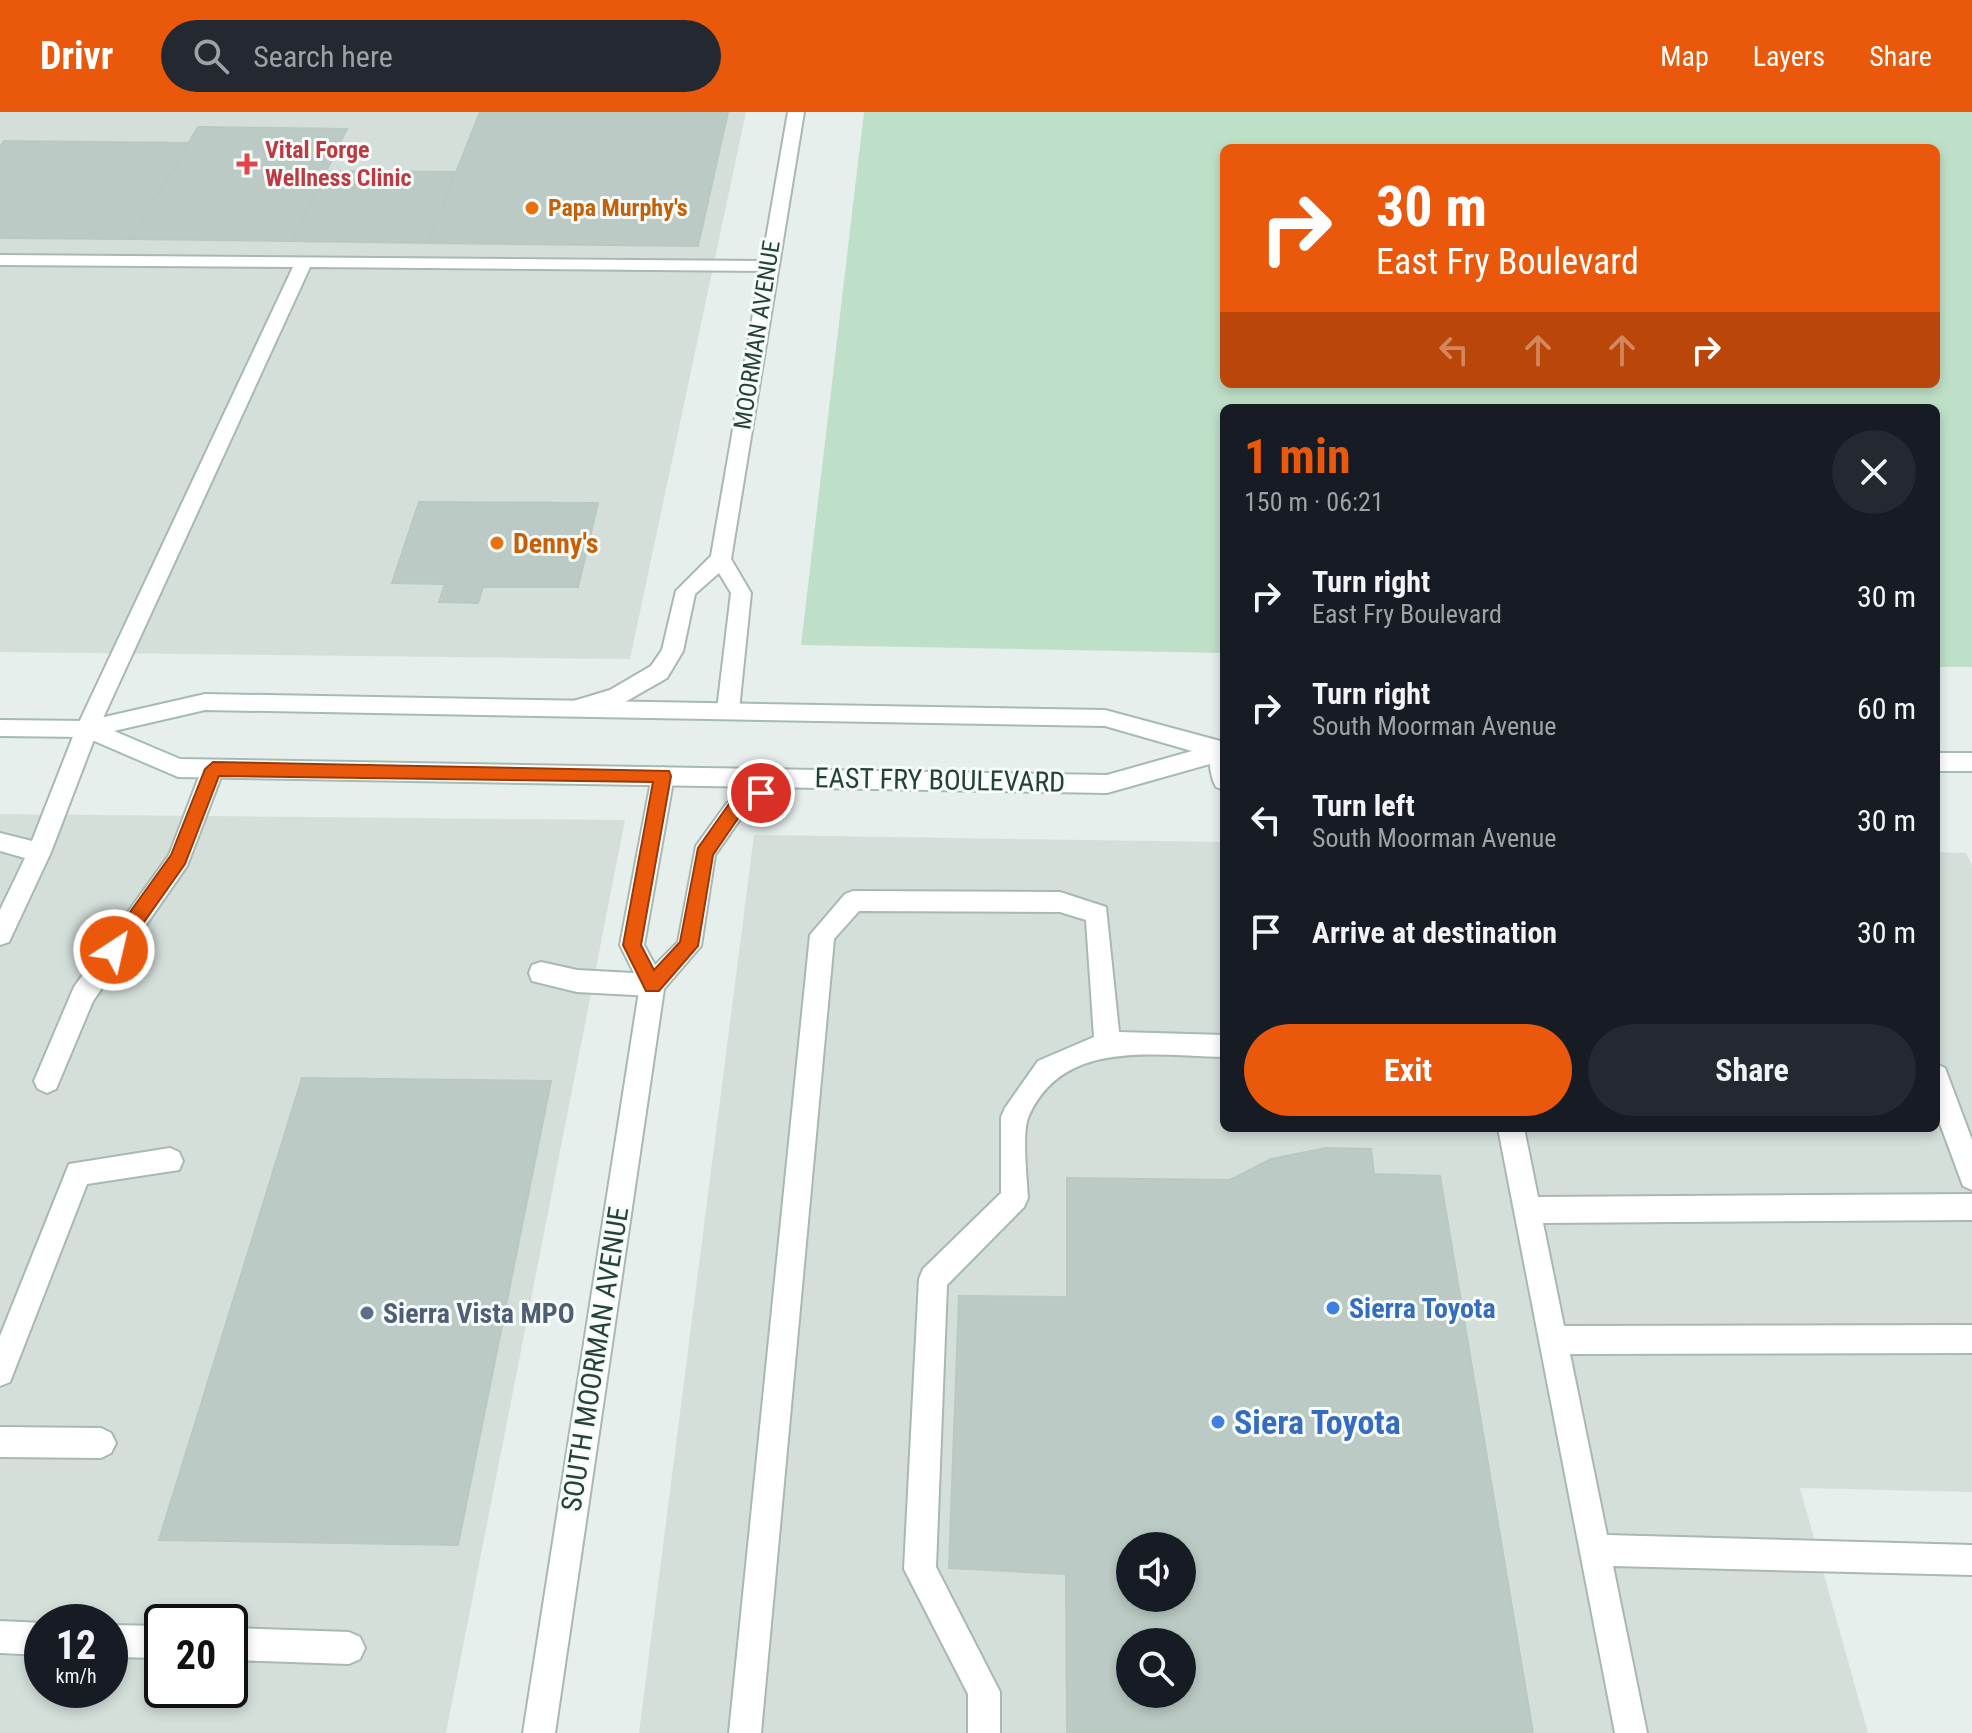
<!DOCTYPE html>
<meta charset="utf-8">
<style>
body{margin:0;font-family:"Roboto Condensed",sans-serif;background:#242831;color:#f1f3f6;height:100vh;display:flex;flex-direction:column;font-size:30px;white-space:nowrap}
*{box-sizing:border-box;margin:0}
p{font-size:26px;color:#9ea1a6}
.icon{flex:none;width:44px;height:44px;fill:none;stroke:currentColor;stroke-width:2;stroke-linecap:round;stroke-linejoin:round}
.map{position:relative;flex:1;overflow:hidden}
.side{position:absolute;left:1220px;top:292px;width:720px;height:728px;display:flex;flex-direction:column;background:#171b24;border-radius:12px;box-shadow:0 4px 12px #0003}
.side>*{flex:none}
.banner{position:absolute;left:1220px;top:32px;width:720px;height:244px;border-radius:12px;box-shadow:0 4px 12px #0003;background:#ea580c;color:#fff;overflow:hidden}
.fabs{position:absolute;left:1116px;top:1420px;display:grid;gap:16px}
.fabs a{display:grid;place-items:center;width:80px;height:80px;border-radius:50%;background:#171b24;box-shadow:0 4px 12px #0003;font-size:40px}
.speed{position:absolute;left:24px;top:1492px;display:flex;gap:16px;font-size:40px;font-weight:700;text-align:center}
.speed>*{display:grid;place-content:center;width:104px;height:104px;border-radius:50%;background:#171b24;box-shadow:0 4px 12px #0003;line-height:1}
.speed small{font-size:20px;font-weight:400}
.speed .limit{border:4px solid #111;border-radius:12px;background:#fff;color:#111}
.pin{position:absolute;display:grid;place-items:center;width:68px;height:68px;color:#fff;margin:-34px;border:4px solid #fff;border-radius:50%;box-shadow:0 2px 8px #0007}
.me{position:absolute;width:88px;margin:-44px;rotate:35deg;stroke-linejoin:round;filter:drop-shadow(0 0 6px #0008)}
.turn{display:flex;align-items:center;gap:28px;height:168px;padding:0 24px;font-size:36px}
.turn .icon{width:104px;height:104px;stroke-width:2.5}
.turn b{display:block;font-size:56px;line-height:68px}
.lanes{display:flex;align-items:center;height:76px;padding:0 24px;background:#0003;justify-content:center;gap:40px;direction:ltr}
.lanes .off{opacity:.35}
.round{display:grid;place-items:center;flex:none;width:84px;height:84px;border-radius:42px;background:#242831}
.overview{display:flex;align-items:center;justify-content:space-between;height:136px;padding:0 24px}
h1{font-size:48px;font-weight:700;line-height:60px;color:#ea580c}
.action{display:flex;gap:16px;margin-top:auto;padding:16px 24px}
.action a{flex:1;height:92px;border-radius:48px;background:#ea580c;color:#fff;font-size:32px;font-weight:700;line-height:92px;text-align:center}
.action a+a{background:#242831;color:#f1f3f6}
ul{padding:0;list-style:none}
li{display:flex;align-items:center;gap:24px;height:112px;padding:0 24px}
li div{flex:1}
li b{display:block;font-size:30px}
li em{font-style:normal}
header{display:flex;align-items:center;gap:48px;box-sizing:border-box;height:112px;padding:0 40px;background:#ea580c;color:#fff}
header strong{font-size:38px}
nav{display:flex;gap:44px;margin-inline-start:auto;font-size:28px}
.search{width:560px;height:72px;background:#242831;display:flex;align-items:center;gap:20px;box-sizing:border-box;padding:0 28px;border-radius:44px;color:#9ea1a6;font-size:30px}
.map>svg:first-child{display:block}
.built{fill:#d4dfda;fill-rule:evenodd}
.green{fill:#bfe0c8;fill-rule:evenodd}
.building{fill:#bbcac4;stroke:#b8c9c2;stroke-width:2;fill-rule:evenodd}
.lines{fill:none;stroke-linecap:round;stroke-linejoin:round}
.service-casing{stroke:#a8b8b2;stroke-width:4}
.minor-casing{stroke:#a8b8b2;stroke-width:4}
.tertiary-casing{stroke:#a8b8b2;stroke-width:4}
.secondary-casing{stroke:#a4bbb3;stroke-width:4}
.service{fill:#fff;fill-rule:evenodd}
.minor{fill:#fff;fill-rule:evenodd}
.tertiary{fill:#fff;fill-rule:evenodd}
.secondary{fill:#fff;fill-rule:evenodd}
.route{fill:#ea580c;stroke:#983908;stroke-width:2}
.health-dot{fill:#e0444e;stroke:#f7fbf9;stroke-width:3}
.food-dot{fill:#e8710a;stroke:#f7fbf9;stroke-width:3}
.shop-dot{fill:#3f7fe0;stroke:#f7fbf9;stroke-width:3}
.service-dot{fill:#5c6f8a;stroke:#f7fbf9;stroke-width:3}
.labels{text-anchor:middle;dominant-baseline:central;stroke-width:6;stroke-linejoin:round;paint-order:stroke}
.far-health-label{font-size:24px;font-weight:bold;fill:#be3a42;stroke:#f7fbf9;text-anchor:start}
.far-food-label{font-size:24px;font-weight:bold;fill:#c56008;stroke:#f7fbf9;text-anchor:start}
.far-street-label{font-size:24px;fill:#24423a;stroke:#f7fbf9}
.food-label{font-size:28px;font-weight:bold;fill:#c56008;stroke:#f7fbf9;text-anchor:start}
.street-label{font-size:28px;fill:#24423a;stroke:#f7fbf9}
.shop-label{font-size:28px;font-weight:bold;fill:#366cbe;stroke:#f7fbf9;text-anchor:start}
.service-label{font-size:28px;font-weight:bold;fill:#4e5e75;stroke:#f7fbf9;text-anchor:start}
.near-shop-label{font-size:34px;font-weight:bold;fill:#366cbe;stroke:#f7fbf9;text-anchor:start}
</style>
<header>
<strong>Drivr</strong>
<div class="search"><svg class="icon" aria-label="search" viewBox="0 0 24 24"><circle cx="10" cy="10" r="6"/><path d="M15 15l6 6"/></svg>Search here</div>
<nav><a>Map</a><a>Layers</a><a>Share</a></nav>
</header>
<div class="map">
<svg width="1972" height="1621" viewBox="0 0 1972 1621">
<rect width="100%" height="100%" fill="#e6efeb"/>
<!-- built -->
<path class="built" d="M0 0H746L630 547 0 540Z
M0 702 625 708 446 1621H0ZM42 1510H110V1578H42ZM162 1510H230V1578H162Z
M754 723 1224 730V1016H1936V740L1966 741 1972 754V1380L1800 1376 1868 1621H639ZM1130 1434H1182V1486H1130ZM1130 1530H1182V1582H1130Z"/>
<!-- green -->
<path class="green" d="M864 0H1972V555H1936V296H1224V541L801 533ZM1224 36H1936V272H1224Z"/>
<!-- building -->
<path class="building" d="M480 0H728L698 134 428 131Z
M198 15 347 17 292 129 131 127Z
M4 29 189 31 131 127 0 126V35Z
M327 59 456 60 428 131 292 129Z
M419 390 598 391 578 475H483L478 491 439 490 445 472 392 471Z
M302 966 551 969 458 1433 159 1428Z
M1326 1036 1371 1037 1374 1062 1440 1064 1533 1621H1067L1066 1462 949 1456 959 1184 1067 1185V1066L1230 1068 1271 1047ZM1130 1434H1182V1486H1130ZM1130 1530H1182V1582H1130Z"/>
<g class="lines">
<!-- service casing -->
<g class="service-casing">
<path id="service" d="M0 143 769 149 777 154 769 159 310 155 98 617 51 740 9 830 0 833V798L25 746 0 739V721L32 729 76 617 293 155 0 153Z
M1221 630 1224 631V678L1216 675C1210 664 1207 644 1213 633Z
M213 648 221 651 224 657 187 754 93 889 56 977 47 981 38 977 34 969 74 875 169 743 202 657 205 651Z
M853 779 1060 780 1106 795 1119 920 1224 923V945C1153 944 1062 926 1028 1006 1022 1022 1027 1067 1028 1086L1024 1095 947 1173 936 1455 1000 1580V1621H968V1582L904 1457 919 1167 923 1157 1001 1081V1005L1005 996 1038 949 1094 925 1086 808 1060 800 859 799 834 827 761 1621H729L810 823 845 782Z
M541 850 577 858 652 862 661 865 664 873 661 881 652 884 577 880 532 869 529 861 532 853Z
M1936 952 1945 956 1972 1028V1078L1963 1074 1936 1001Z
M1498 1016H1524L1538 1085 1972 1082V1108L1543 1111 1564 1214 1972 1213V1241L1570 1242 1607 1423 1972 1433V1463L1613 1454 1647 1621H1615Z
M170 1036 179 1040 183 1049 179 1058 87 1072 10 1270 0 1274V1224L69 1052Z
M0 1315 101 1316 111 1321 116 1331 111 1341 101 1346 0 1345Z
M0 1509 42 1511V1543L0 1541Z
M110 1513 162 1514V1546L110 1545Z
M230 1516 349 1520 360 1525 365 1536 360 1547 349 1552 230 1548Z"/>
</g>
<!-- minor casing -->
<g class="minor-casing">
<path id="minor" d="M663 655 671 658 674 664 644 833 655 853 678 830 696 734 727 691 779 659H795L798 665 795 671 743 703 715 743 701 834 664 877 555 1621H523L640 873 620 833 652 664 655 658Z"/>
</g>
<!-- tertiary casing -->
<g class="tertiary-casing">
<path id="tertiary" d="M788 0H804L731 447 751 481 739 598 728 606 717 598 731 481 719 461 695 482 683 539 667 566 625 590 578 604 570 602 567 596 570 590 610 578 651 554 662 538 676 479 711 444Z"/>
</g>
<!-- secondary casing -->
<g class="secondary-casing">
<path id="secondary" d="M205 582 1105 598 1224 630V648L1107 681 178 665 85 625 0 624V608L87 609ZM205 598 1105 614 1192 639 1107 663 180 647 114 619Z
M1936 641H1972V659H1936Z"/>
</g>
<!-- service -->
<use href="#service" class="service"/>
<!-- minor -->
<use href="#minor" class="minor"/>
<!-- tertiary -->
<use href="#tertiary" class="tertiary"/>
<!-- secondary -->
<use href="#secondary" class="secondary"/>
</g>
<!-- route -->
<path class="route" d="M213 650 669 659 671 664 641 833 654 858 680 830 698 736 729 692 761 674 769 681 741 702 713 743 698 834 659 879H646L623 833 653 670 219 664 185 752 120 844H107V832L171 743 205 657Z"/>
<!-- markers -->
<path class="health-dot" d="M243 40h8v8h8v8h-8v8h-8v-8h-8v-8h8z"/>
<g class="food-dot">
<circle cx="532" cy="96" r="8"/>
<circle cx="497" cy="431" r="8"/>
</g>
<g class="shop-dot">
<circle cx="1333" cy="1196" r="8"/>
<circle cx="1218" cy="1310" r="8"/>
</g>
<circle class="service-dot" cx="367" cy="1201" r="8"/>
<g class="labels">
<!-- far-health labels -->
<g class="far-health-label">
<text x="265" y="38">Vital Forge<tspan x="265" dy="28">Wellness Clinic</tspan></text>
</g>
<!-- far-food labels -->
<g class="far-food-label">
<text x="548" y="96">Papa Murphy's</text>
</g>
<!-- far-street labels -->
<g class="far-street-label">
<text transform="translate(757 223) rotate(-81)">MOORMAN AVENUE</text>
</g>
<!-- food labels -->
<g class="food-label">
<text x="513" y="431">Denny's</text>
</g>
<!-- street labels -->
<g class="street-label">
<text transform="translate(940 668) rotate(1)">EAST FRY BOULEVARD</text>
<text transform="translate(595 1247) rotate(-81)">SOUTH MOORMAN AVENUE</text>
</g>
<!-- shop labels -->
<g class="shop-label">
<text x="1349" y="1196">Sierra Toyota</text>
</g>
<!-- service labels -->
<g class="service-label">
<text x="383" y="1201">Sierra Vista MPO</text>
</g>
<!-- near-shop labels -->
<g class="near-shop-label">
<text x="1234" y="1310">Siera Toyota</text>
</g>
</g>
</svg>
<div class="fabs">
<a><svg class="icon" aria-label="sound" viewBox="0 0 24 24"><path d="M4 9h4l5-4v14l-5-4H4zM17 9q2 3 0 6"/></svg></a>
<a><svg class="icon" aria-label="search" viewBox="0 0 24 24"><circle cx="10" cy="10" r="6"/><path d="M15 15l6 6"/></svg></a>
</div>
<div class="speed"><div>12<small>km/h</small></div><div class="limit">20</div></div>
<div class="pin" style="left:761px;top:681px;background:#d93025"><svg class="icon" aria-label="arrive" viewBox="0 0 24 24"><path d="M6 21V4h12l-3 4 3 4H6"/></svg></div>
<svg class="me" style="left:114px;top:838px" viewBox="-20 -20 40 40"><circle r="17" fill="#ea580c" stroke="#fff" stroke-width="3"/><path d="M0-11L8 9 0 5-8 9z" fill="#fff"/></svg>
<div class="banner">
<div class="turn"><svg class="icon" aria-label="right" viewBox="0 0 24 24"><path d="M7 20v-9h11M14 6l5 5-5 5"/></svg><div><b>30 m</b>East Fry Boulevard</div></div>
<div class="lanes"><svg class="icon off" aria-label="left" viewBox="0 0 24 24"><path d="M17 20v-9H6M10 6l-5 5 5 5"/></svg><svg class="icon off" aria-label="ahead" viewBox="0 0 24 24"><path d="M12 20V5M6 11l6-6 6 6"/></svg><svg class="icon off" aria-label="ahead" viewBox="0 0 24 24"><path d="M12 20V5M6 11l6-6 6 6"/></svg><svg class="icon" aria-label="right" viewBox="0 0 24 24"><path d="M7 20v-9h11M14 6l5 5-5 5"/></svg></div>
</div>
<section class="side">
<div class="overview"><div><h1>1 min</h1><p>150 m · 06:21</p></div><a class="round"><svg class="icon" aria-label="close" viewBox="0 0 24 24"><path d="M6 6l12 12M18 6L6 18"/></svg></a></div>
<ul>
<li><svg class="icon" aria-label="right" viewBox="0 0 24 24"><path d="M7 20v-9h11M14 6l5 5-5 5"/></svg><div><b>Turn right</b><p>East Fry Boulevard</p></div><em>30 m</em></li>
<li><svg class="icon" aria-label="right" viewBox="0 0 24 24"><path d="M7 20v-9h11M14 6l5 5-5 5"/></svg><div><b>Turn right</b><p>South Moorman Avenue</p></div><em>60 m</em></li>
<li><svg class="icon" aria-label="left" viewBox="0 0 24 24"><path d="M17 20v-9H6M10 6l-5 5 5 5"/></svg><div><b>Turn left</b><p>South Moorman Avenue</p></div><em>30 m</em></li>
<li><svg class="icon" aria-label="arrive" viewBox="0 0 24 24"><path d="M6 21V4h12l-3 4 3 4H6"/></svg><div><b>Arrive at destination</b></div><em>30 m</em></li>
</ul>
<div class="action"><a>Exit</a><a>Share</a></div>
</section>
</div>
